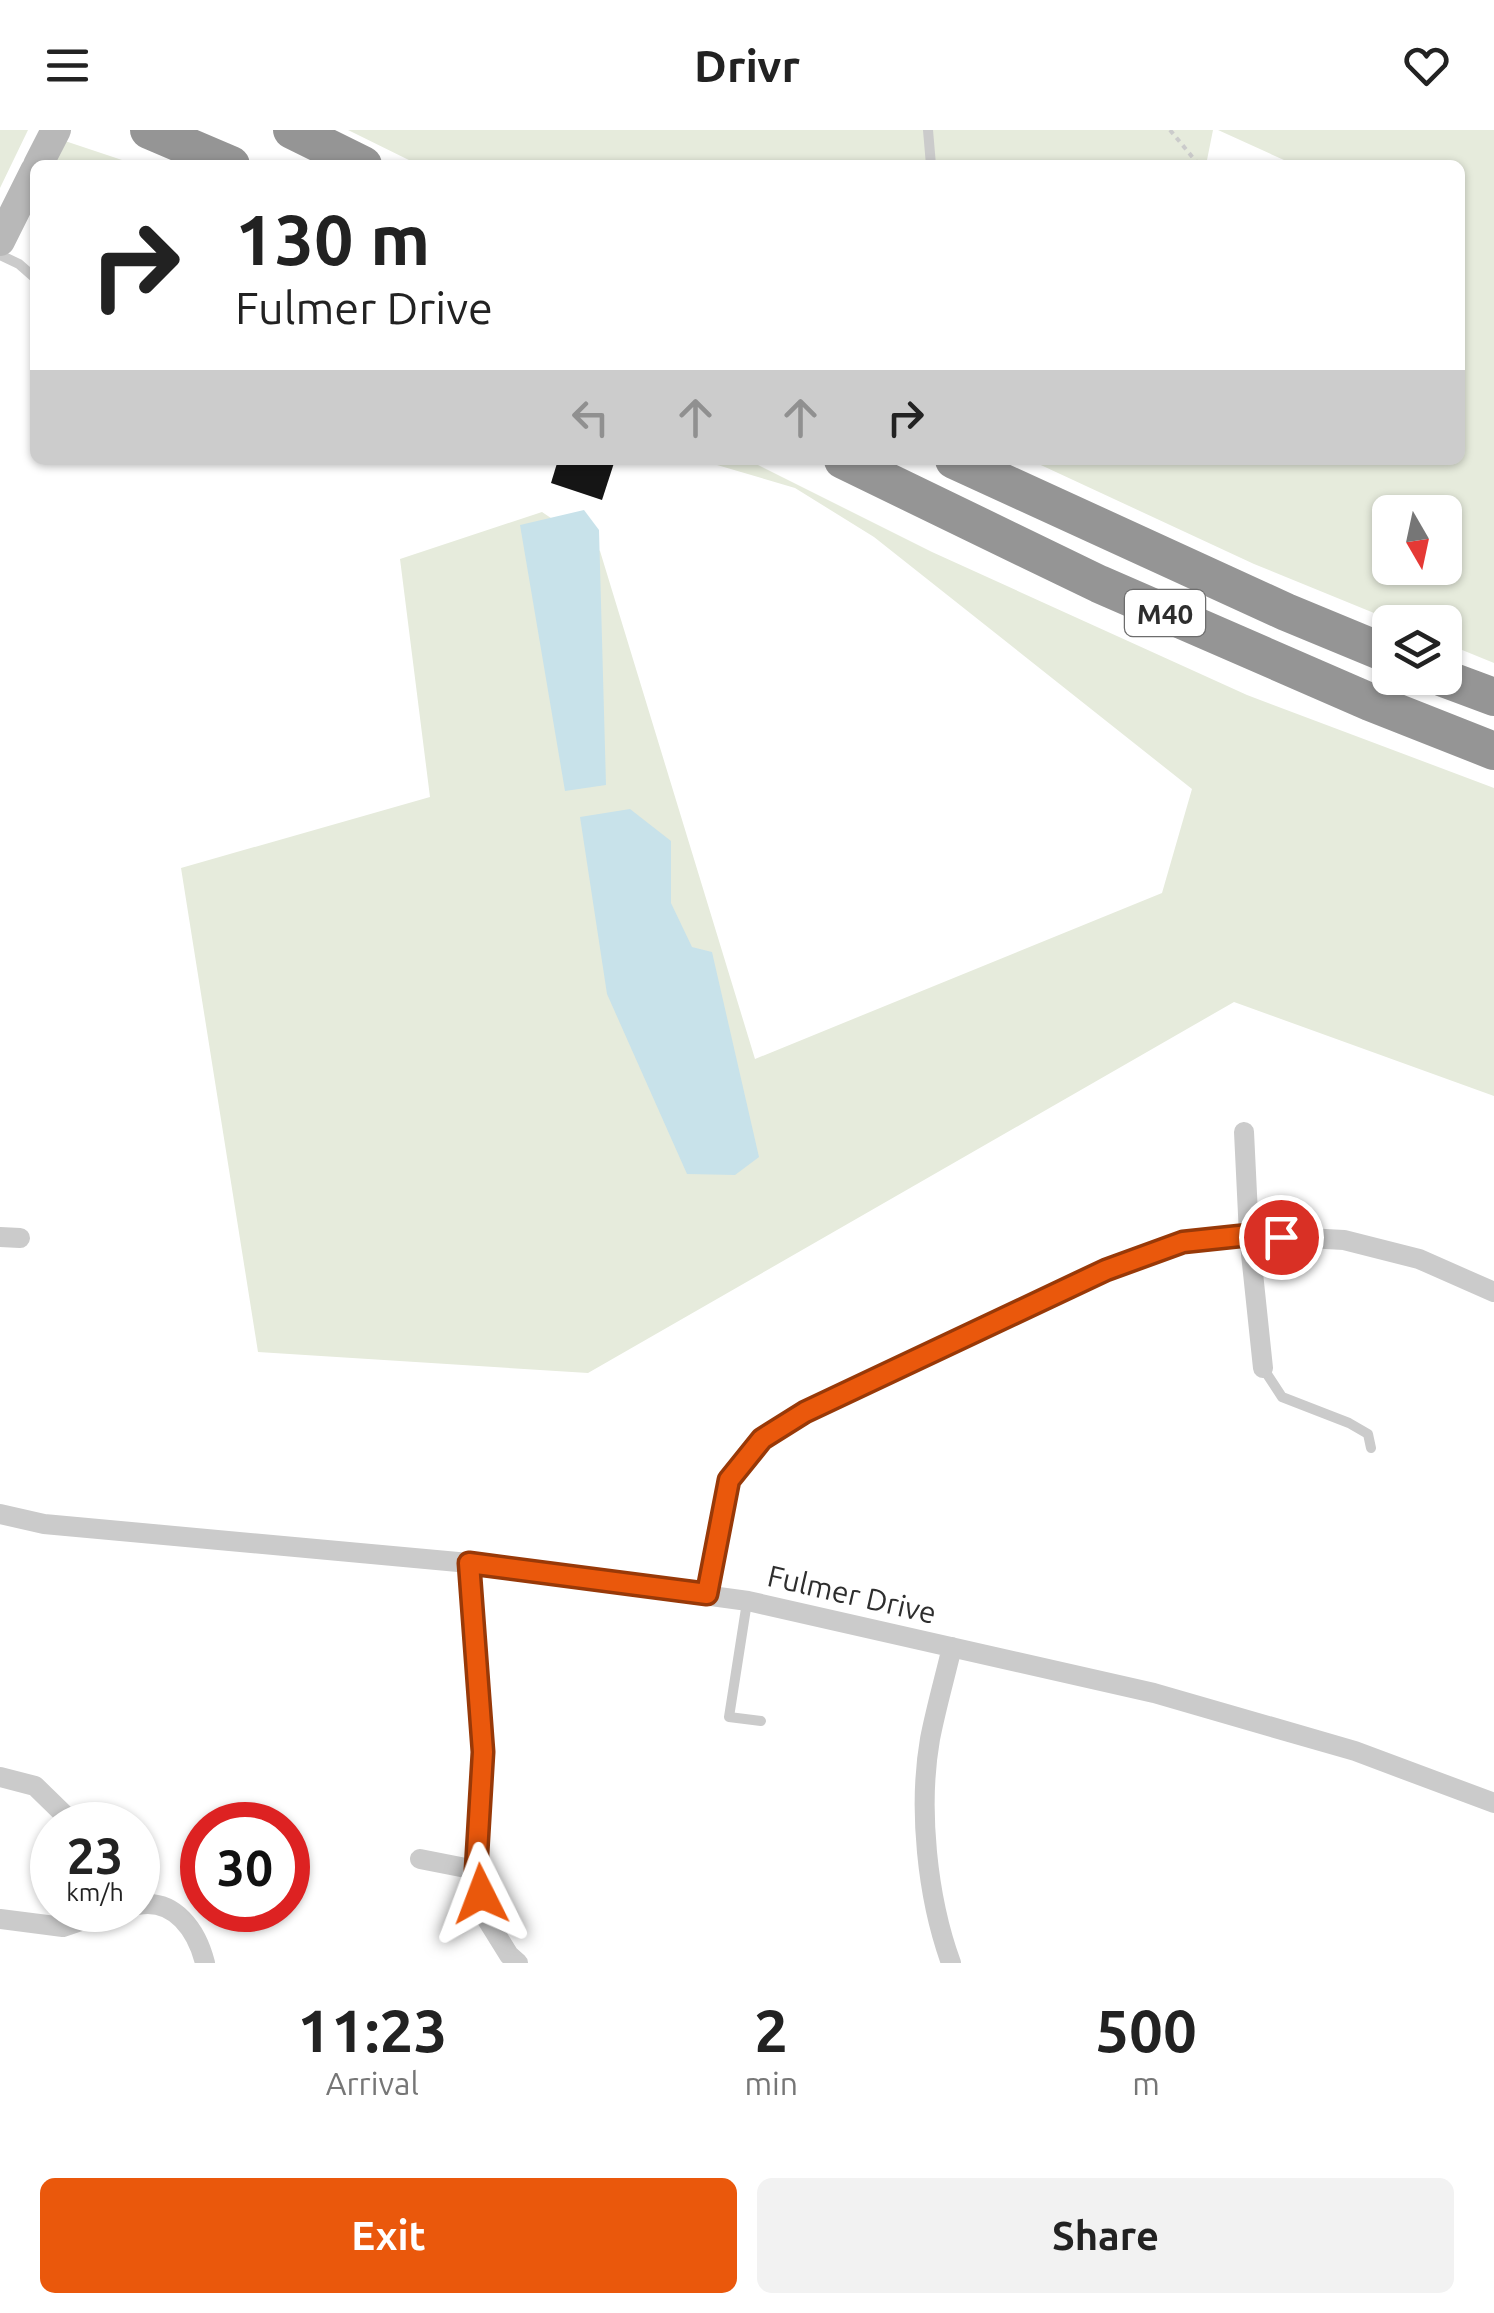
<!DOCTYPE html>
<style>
body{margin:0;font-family:Ubuntu,sans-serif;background:#f2f2f2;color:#222;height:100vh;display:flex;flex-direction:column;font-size:38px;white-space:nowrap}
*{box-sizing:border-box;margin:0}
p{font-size:32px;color:#767676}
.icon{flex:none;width:55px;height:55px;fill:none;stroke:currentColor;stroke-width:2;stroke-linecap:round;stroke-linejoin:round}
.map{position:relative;height:1833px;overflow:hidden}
.details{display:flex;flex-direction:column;background:#fff;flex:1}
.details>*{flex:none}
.hud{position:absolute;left:30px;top:30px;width:1435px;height:305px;border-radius:15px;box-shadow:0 2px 8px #0004;background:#fff;color:#222;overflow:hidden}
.needle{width:65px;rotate:171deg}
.controls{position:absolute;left:1372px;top:365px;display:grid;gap:20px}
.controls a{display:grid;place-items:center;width:90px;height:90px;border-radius:15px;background:#fff;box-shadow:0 2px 8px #0004;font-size:50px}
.speed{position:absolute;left:30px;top:1672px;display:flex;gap:20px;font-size:50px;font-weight:700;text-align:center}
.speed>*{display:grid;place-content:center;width:130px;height:130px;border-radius:50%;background:#fff;box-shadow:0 2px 8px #0004;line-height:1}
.speed small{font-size:25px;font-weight:400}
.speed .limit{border:15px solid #d22;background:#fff;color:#111}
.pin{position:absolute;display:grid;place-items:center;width:85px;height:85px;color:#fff;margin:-42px;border:5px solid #fff;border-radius:50%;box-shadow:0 2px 10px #0007}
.me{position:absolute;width:110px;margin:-55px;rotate:357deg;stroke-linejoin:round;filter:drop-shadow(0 0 8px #0008)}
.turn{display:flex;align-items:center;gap:35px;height:210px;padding:0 40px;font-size:45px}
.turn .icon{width:130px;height:130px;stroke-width:2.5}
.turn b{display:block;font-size:70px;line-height:85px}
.lanes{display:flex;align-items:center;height:95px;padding:0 40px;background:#0003;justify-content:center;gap:50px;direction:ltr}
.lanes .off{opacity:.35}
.eta{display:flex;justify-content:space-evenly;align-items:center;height:170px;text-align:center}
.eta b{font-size:60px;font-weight:700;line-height:70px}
.button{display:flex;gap:20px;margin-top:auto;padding:20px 40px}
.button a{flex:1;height:115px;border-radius:15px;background:#ea580c;color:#fff;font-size:40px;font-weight:700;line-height:115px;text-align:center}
.button a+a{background:#f2f2f2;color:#222}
header{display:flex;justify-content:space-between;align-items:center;height:130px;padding:0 40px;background:#fff;font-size:45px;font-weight:700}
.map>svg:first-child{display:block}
.green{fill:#e6ebdc;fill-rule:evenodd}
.water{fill:#c8e2ea}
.building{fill:#151515}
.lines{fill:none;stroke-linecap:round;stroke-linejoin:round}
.path{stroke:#cbcbcb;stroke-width:4;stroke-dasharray:5 5;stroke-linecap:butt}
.lane{stroke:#cbcbcb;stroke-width:10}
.street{stroke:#cbcbcb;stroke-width:20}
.secondary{stroke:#b8b8b8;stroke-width:30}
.highway{stroke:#959595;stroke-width:38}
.route-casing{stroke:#983908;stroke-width:25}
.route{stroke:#ea580c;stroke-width:18}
.labels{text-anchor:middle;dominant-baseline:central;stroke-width:10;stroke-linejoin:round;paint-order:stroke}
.shield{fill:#fff;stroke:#6d6d6d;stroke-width:2.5}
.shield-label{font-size:28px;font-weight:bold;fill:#2e2e2e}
.street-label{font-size:30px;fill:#2e2e2e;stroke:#fff}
</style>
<header><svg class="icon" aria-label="menu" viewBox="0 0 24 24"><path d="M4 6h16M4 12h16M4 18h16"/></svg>Drivr<svg class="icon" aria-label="heart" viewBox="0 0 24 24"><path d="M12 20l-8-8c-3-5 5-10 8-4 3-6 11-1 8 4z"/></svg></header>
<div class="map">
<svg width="1494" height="1833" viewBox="0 0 1494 1833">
<rect width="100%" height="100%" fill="#fff"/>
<!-- green -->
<path class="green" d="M0 0H28L0 58Z
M348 0H1213L1206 35H419Z
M1218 0H1494V533L1445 513V492H1396L1254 434 1030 330H1460V35H1295ZM1390 382H1445V438H1390Z
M65 11 137 35H53Z
M700 330H748L932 422 1247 565 1494 658V966L1234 872 588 1243 258 1222 181 738 430 667 400 429 542 382 600 421 755 929 1162 763 1192 659 874 407 795 358Z"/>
<!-- water -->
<path class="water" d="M584 380 599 400 606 655 565 661 520 395Z
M630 679 671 711V773L692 817 712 822 759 1027 735 1045 687 1044 607 864 580 687Z"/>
<!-- building -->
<path class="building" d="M558 330H605L614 333 602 370 551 353Z"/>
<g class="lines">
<!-- path -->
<path class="path" d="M1170 0 1199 35"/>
<!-- lane -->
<path class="lane" d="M928 0 931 35
M0 125 19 134 35 148
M1263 1238 1282 1267 1349 1293 1368 1304 1371 1318
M747 1472 729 1587 761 1591"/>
<!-- street -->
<path class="street" d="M1244 1002 1249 1105 1263 1238
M0 1107 20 1108
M0 1384 44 1394 469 1433 748 1471 1154 1563 1355 1621 1494 1673
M469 1433 483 1622 476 1740 486 1788 509 1825 518 1833
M707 1464 729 1350 762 1309 805 1282 1106 1140 1183 1112 1249 1105 1344 1110 1419 1129 1494 1162
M0 1647 35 1656 75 1695
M420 1729 476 1740
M138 1775C175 1768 197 1801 205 1833
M0 1789 63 1797 113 1780
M951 1833C927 1767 918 1678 930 1609 936 1578 945 1547 952 1517"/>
<!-- secondary -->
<path class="secondary" d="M38 35 56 0
M0 111 35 41"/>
<!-- highway -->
<path class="highway" d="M149 0 231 35
M292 0 363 35
M843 330 1099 454 1370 572 1494 621
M954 330 1286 482 1390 525
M1443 548 1494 567"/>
</g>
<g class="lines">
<!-- route casing -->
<g class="route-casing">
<path id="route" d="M481 1764 476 1740 483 1622 469 1433 707 1464 729 1350 762 1309 805 1282 1106 1140 1183 1112 1249 1105 1281 1107"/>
</g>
<!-- route -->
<use href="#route" class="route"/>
</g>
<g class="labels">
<!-- shield labels -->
<rect class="shield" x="1125" y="460" width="80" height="46" rx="8"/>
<g class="shield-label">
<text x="1165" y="483">M40</text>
</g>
<!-- street labels -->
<g class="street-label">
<text transform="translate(852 1464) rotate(13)">Fulmer Drive</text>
</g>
</g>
</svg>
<div class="controls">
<a><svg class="needle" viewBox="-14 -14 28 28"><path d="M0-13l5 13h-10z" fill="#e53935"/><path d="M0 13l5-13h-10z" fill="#767676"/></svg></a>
<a><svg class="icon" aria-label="layers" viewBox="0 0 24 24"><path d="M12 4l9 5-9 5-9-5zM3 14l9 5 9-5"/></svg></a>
</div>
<div class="speed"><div>23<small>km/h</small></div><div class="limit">30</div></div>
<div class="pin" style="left:1281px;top:1107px;background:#d93025"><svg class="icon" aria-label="arrive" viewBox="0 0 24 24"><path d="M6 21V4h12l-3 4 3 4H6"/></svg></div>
<svg class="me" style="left:481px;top:1764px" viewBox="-20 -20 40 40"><path d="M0-17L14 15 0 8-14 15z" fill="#ea580c" stroke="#fff" stroke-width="4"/></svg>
<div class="hud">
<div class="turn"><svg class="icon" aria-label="right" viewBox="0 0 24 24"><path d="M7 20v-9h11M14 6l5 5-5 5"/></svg><div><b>130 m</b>Fulmer Drive</div></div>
<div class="lanes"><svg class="icon off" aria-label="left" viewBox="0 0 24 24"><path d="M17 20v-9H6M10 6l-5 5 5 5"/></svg><svg class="icon off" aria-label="ahead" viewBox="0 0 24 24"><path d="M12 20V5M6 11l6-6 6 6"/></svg><svg class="icon off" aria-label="ahead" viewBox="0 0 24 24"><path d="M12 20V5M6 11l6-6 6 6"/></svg><svg class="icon" aria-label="right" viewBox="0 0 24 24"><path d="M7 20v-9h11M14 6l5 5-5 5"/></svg></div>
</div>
</div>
<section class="details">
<div class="eta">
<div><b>11:23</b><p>Arrival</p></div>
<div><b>2</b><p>min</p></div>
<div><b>500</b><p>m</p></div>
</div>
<div class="button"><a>Exit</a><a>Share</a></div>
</section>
